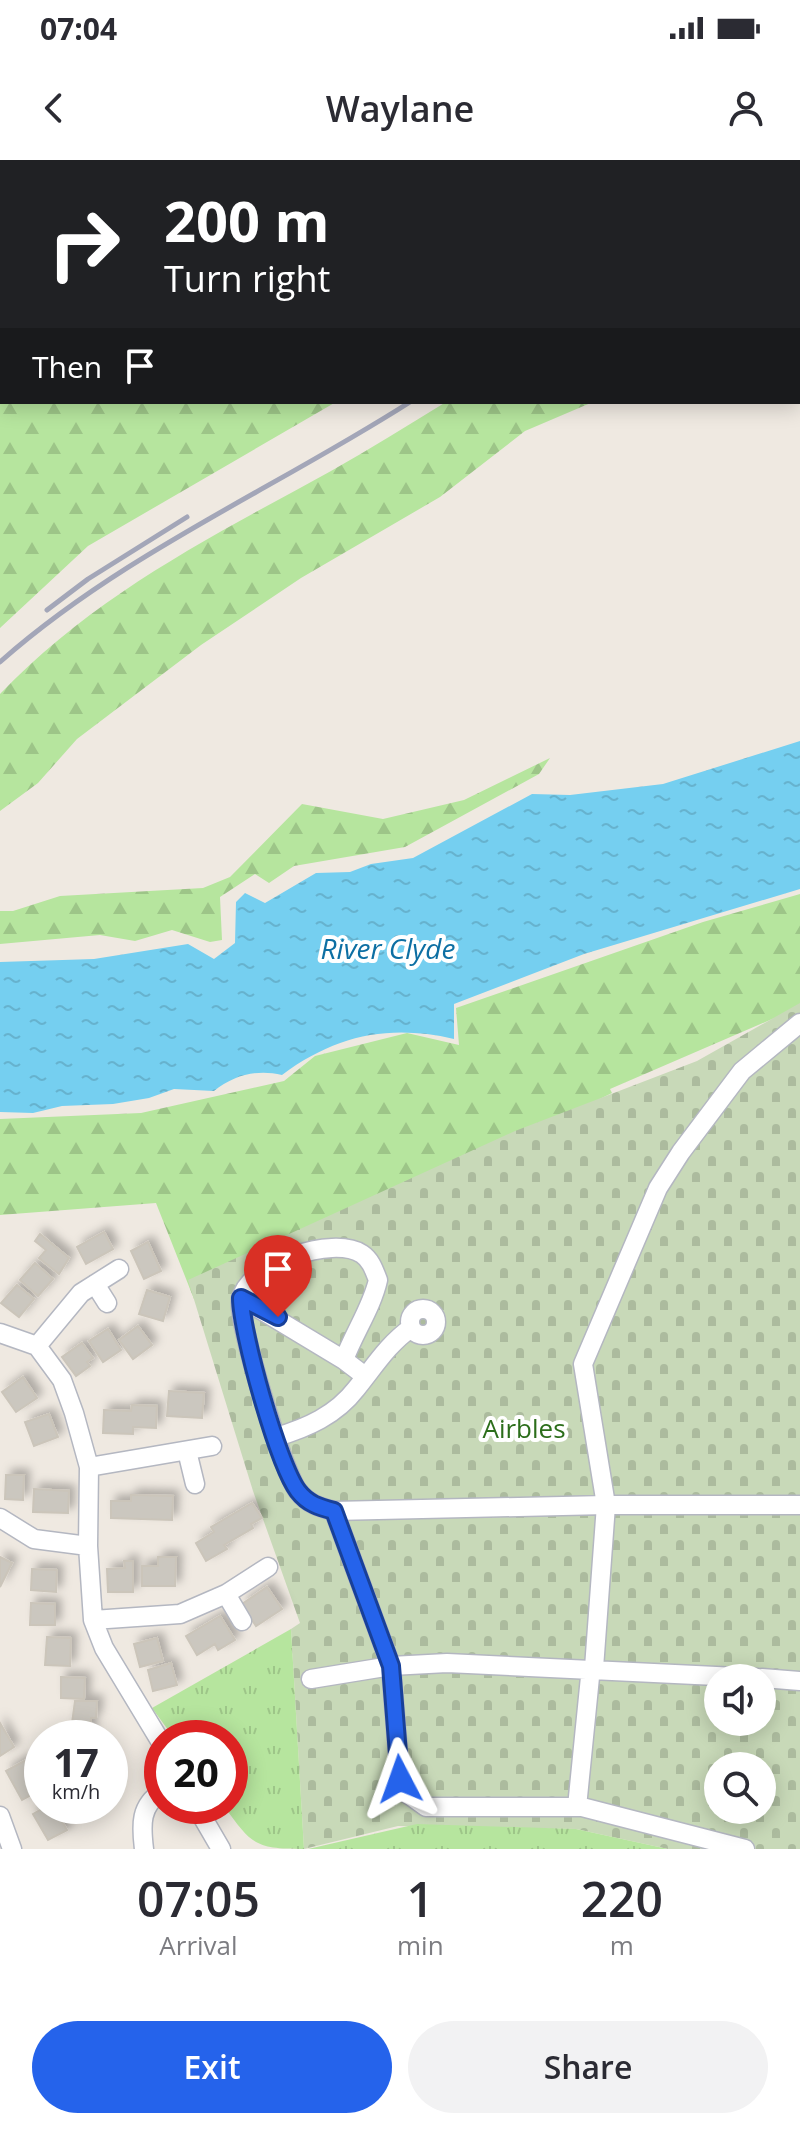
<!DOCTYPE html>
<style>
body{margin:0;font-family:"Open Sans",sans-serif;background:#f2f2f3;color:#2b2b33;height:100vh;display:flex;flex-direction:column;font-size:30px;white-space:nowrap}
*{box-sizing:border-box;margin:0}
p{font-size:26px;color:#7c7c81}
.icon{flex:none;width:44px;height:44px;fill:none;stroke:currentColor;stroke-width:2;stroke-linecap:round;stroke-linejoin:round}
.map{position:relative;height:1689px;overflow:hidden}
.details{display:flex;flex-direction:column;background:#fff;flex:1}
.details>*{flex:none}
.top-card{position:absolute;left:0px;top:0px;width:800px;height:244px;box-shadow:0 4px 20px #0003;background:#202124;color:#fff;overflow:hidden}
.fabs{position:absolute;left:704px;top:1504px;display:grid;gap:16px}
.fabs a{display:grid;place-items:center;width:72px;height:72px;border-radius:50%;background:#fff;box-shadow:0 4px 20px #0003;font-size:40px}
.speed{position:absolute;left:24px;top:1560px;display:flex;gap:16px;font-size:40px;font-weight:700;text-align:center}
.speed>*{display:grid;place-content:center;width:104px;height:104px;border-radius:50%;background:#fff;box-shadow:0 4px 20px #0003;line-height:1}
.speed small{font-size:20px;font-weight:400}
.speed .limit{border:12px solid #d22;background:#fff;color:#111}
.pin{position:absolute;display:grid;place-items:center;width:68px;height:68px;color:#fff;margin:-82px -34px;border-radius:50% 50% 50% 0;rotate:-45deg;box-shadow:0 0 8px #0007}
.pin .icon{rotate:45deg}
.me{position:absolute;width:88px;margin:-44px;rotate:356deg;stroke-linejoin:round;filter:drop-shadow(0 0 6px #0008)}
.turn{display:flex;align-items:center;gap:28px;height:168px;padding:0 32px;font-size:36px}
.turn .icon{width:104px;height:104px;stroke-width:2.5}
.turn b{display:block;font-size:56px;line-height:68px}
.then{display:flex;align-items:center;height:76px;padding:0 32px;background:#0003;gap:16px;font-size:30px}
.eta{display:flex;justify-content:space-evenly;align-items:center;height:136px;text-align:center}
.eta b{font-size:48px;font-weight:600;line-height:56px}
.primary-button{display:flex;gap:16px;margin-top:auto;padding:16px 32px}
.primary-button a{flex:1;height:92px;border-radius:48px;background:#2563eb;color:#fff;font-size:32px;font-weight:600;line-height:92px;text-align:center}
.primary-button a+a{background:#f2f2f3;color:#2b2b33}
.status{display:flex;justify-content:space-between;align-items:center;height:56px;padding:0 40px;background:#fff;direction:ltr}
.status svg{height:22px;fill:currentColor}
header{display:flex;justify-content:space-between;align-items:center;height:104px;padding:0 32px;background:#fff;font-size:36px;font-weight:600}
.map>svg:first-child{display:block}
.forest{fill:url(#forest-firs)}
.cemetery{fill:url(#cemetery-stones);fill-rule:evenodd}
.park{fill:url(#park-tufts)}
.water{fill:url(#water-ripples)}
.building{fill:#cbc7bf;stroke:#cbc5ba;stroke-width:2;filter:url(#shadow)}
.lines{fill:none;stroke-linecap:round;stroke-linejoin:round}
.minor-casing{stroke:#b4b7c1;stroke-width:21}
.minor{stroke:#fff;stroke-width:18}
.rail{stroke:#a3a6b8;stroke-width:5}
.route-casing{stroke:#184099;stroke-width:20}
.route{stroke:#2563eb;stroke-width:14}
.labels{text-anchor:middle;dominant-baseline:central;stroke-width:8;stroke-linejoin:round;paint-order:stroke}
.park-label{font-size:26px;fill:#2c6e1b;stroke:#fff}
.water-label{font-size:28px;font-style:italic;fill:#0d6fa3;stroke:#fff}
</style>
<div class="status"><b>07:04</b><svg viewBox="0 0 49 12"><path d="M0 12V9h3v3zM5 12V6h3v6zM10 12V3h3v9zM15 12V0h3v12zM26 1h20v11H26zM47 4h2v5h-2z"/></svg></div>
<header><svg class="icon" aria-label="back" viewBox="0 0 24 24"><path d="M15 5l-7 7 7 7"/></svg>Waylane<svg class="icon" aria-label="person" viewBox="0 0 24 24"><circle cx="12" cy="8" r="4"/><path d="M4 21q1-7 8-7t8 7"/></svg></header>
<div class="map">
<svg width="800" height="1689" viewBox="0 0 800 1689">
<defs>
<pattern id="forest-firs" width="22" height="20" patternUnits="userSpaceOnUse" patternTransform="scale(2)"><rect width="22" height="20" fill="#b6e59e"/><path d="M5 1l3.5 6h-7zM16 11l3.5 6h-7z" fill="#9dc588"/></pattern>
<pattern id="cemetery-stones" width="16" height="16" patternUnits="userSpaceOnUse" patternTransform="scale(2)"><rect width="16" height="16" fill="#c8d9b8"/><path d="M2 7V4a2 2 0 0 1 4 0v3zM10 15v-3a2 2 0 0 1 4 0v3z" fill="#acbb9e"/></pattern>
<pattern id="park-tufts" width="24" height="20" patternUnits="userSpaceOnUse" patternTransform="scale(2)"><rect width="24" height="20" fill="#b6e59e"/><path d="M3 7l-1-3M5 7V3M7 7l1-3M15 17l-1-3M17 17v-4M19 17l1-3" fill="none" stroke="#9dc588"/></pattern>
<pattern id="water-ripples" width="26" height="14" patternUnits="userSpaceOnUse" patternTransform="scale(2)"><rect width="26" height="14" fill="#75cff0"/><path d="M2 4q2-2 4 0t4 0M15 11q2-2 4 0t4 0" fill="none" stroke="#66b2ce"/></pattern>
<filter id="shadow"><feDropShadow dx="5.5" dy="-5.5" stdDeviation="4" flood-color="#0004"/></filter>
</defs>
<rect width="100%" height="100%" fill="#efe9e1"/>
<!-- forest -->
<path class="forest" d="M0 0H633L2 2V242H336L88 386 0 468Z
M446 242H593L525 271 440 337 301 418 201 485 77 579 38 623 0 651V534C97 433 211 377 331 311 370 289 408 265 446 242Z
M550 598 539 614 405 687 294 706 269 723 255 714 220 737 222 780 210 782 172 770 135 781 100 775 0 784V751H13L60 736 203 728 230 717 302 644 383 659 464 640Z
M800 734V847L610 929 612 933 194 1139 156 1043 0 1055V959L141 953 284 921 315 896 407 873 459 885 456 848 703 762Z"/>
<!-- cemetery -->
<path class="cemetery" d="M800 843V1689H668L576 1669 398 1666 304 1689 291 1469 300 1463 253 1331 188 1120 515 971 697 901ZM718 1518H762V1562H718ZM718 1606H762V1650H718Z"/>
<!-- park -->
<path class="park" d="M291 1469 304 1689C255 1689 252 1685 224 1646H230V1578H174L152 1548Z
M417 1664 576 1669 668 1689H308Z"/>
<!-- water -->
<path class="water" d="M800 581V729L584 794 454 844V879C389 864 336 875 282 915 257 909 234 915 214 931L174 929 149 938 113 944 62 946 33 953 0 952V802L94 799 188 784 214 799 235 783 236 742 245 733 265 743 316 713 350 712 371 704 413 698 532 634 570 635 663 624Z"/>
<!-- building -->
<path class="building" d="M104 1072 113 1089 86 1104 77 1087Z
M40 1074 69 1098 59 1114 39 1098 46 1090 35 1081Z
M148 1082 161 1111 144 1119 131 1091Z
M35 1103 53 1119 38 1136 20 1120Z
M17 1125 34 1139 19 1157 1 1143Z
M147 1130 170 1137 163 1161 139 1154Z
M138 1166 152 1185 133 1199 119 1180Z
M108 1169 121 1190 103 1202 89 1181Z
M82 1183 93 1198 87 1202 90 1206 76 1216 62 1197Z
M23 1217 37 1238 16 1252 2 1232Z
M169 1231 204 1233 202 1258 167 1256Z
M132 1245 157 1246 156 1268 133 1267V1274L103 1273 104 1250 131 1251Z
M49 1254 58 1277 34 1286 25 1262Z
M6 1315H24L23 1340 5 1339Z
M34 1329 69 1331 68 1353 33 1352Z
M131 1335 173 1336 172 1360 111 1358V1341H131Z
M252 1343 262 1358 251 1364 253 1368 224 1385 227 1389 206 1401 196 1383 214 1372 211 1367Z
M0 1397 12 1403 0 1427Z
M158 1397H176L175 1426H142V1406H158Z
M124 1401H133V1432H108L107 1409 125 1408Z
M32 1409 57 1410 56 1432 31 1430Z
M267 1427 282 1449 256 1466 242 1444Z
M31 1443 55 1444V1465H30Z
M220 1456 235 1480 218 1490 215 1484 197 1495 186 1476Z
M47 1477 71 1478 70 1506 45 1505Z
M157 1478 163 1501 140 1507 134 1484Z
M171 1503 177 1525 153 1531 148 1510Z
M61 1517 85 1518 84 1539 61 1538Z
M75 1541H97L96 1558H91L90 1578H70Z
M0 1563 14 1587 0 1596Z
M26 1600 42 1629 22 1640 6 1611Z
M47 1646H53L67 1670 48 1680 33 1654Z"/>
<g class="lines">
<!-- minor casing -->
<g class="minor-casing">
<path id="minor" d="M95 1124 107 1143
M241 1138 344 1200
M410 1162a13 13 0 1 1 26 0a13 13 0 1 1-26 0Z
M0 1173 37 1186 62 1220 74 1253 89 1307 88 1386 93 1460 104 1488 162 1584
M37 1186 81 1133 119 1109
M276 1277C307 1268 336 1255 356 1229 374 1207 388 1184 411 1168
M187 1291 195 1324
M89 1307 212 1286
M334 1351C319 1347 308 1344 298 1331 283 1312 237 1161 241 1139 249 1103 333 1075 362 1094 371 1100 374 1110 378 1120 372 1147 354 1173 344 1200L365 1216
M0 1358 34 1379 88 1386
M226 1434 242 1461
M93 1460 180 1454 226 1434 268 1407
M758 1518 447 1503 391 1506 334 1351 606 1345H800
M762 1518 800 1521
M311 1519 391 1506 400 1619 405 1632 426 1647H582L745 1689
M196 1646 221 1689
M577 1647 590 1517 594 1508 606 1345 583 1204 658 1028 681 992 742 911 800 863
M0 1656 12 1689
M144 1689C141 1665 140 1645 162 1632"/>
</g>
<!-- minor -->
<use href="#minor" class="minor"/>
<!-- rail -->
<path class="rail" d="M652 2 654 0
M47 450 88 419 187 357
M0 502C122 394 274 329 410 242"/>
</g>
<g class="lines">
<!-- route casing -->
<g class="route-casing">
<path id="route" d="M278 1157 241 1138C241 1172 278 1304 298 1331 308 1344 319 1347 334 1351L391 1506 400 1619"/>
</g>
<!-- route -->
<use href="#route" class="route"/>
</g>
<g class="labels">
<!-- park labels -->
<g class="park-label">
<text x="524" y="1268">Airbles</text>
</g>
<!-- water labels -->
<g class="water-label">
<text x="388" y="788">River Clyde</text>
</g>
</g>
</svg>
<div class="fabs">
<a><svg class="icon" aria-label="sound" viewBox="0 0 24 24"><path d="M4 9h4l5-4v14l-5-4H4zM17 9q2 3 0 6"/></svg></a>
<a><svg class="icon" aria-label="search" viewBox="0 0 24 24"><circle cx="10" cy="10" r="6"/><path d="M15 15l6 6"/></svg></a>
</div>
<div class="speed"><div>17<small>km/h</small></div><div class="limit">20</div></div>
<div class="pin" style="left:278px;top:1157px;background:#d93025"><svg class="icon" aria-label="arrive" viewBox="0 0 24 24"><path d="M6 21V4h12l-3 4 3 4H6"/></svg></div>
<svg class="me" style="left:400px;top:1619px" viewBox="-20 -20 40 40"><path d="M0-17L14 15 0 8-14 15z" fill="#2563eb" stroke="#fff" stroke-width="4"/></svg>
<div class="top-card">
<div class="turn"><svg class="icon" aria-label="right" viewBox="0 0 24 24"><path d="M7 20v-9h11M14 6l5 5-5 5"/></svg><div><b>200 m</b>Turn right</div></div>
<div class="then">Then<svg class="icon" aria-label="arrive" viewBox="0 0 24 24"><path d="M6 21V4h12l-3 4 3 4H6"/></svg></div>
</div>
</div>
<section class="details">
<div class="eta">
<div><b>07:05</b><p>Arrival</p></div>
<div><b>1</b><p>min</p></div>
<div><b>220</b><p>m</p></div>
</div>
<div class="primary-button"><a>Exit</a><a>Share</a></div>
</section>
